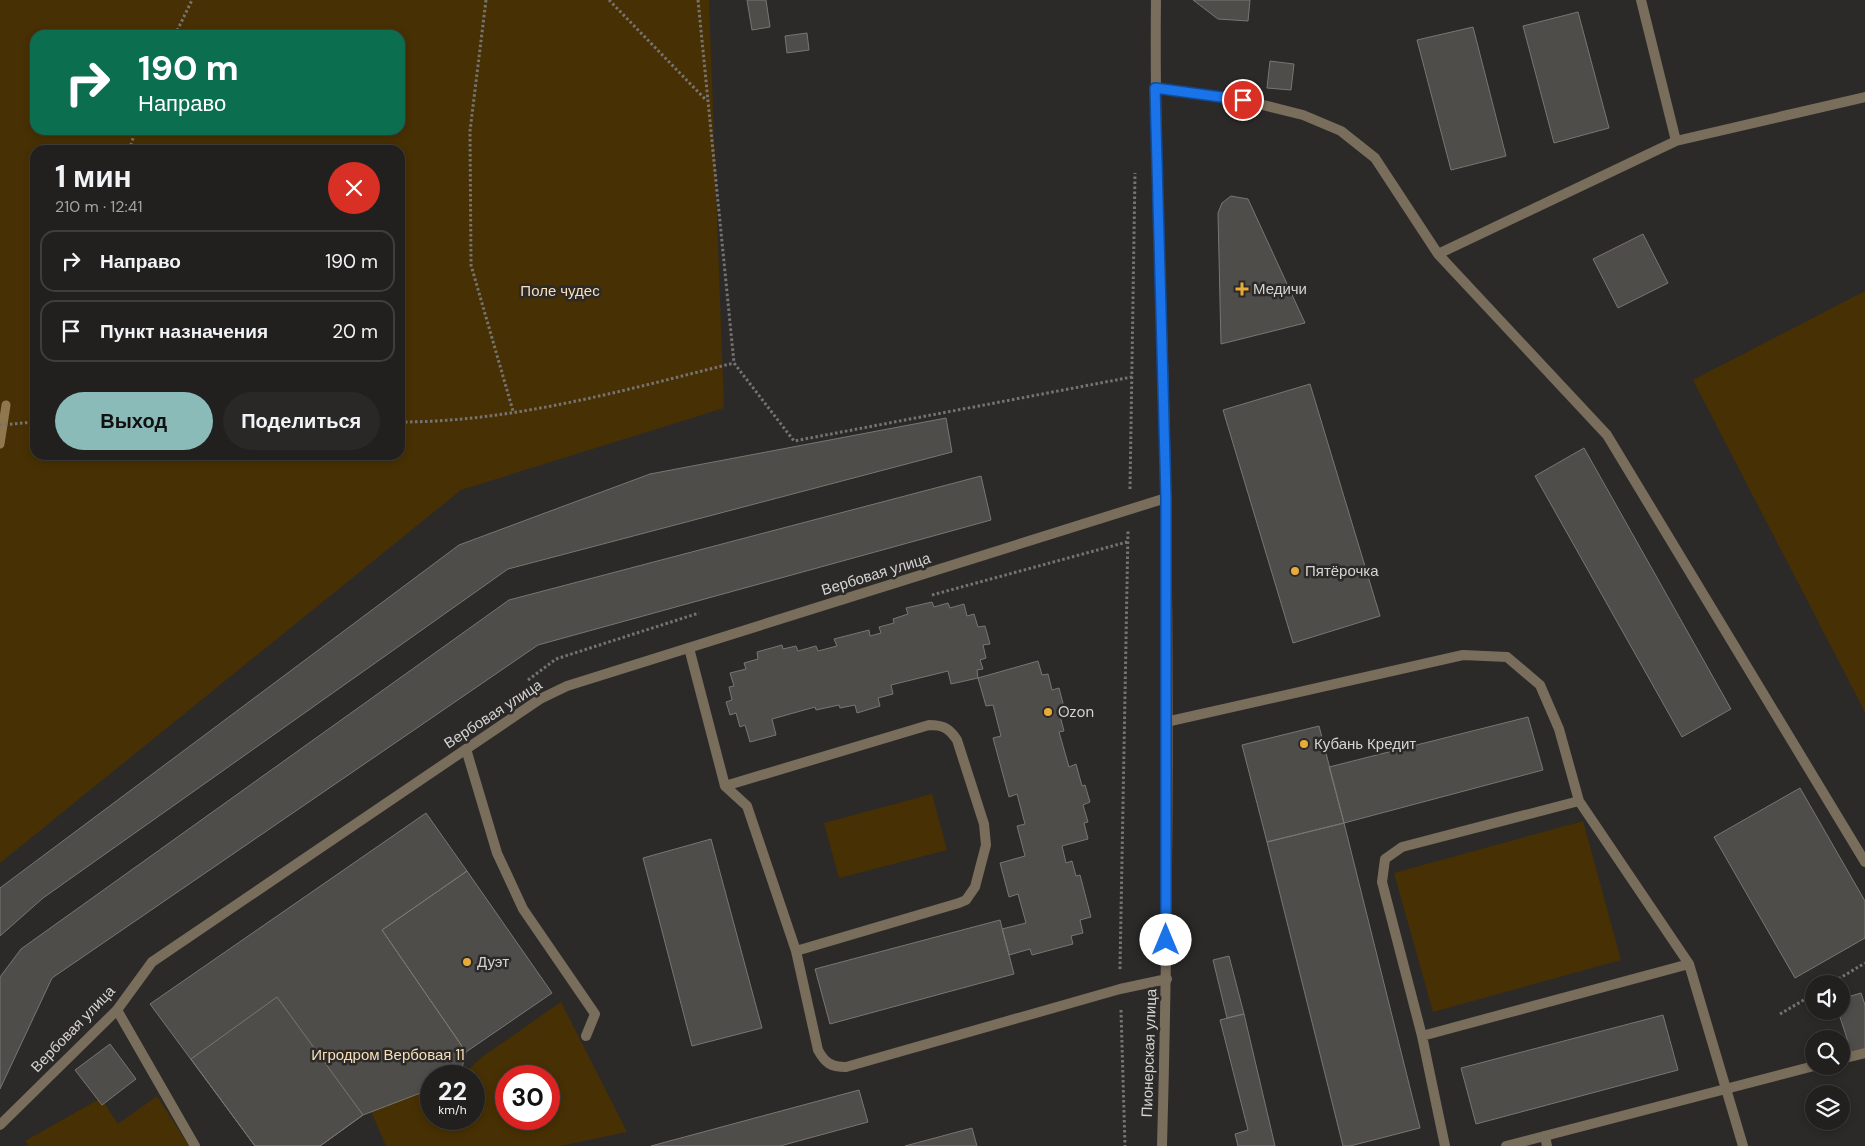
<!DOCTYPE html>
<html lang="ru">
<meta charset="utf-8">
<style>
body{margin:0;font-family:"DM Sans",sans-serif;background:#292827;color:#f1f3f6;height:100vh;display:flex;flex-direction:column;font-size:19px;white-space:nowrap}
*{box-sizing:border-box;margin:0}
p{font-size:16px;color:#a2a3a4}
.icon{flex:none;width:28px;height:28px;fill:none;stroke:currentColor;stroke-width:2;stroke-linecap:round;stroke-linejoin:round}
.map{position:relative;flex:1;overflow:hidden}
.sheet{position:absolute;left:30px;top:145px;width:375px;height:315px;display:flex;flex-direction:column;background:#21201e;border-radius:15px;box-shadow:0 2px 8px #0003,0 0 0 1px #3e3e3c}
.sheet>*{flex:none}
.guide{position:absolute;left:30px;top:30px;width:375px;height:105px;border-radius:15px;box-shadow:0 2px 8px #0003,0 0 0 1px #3e3e3c;background:#0b6e4f;color:#fff;overflow:hidden}
.buttons{position:absolute;left:1805px;top:975px;display:grid;gap:10px}
.buttons a{display:grid;place-items:center;width:45px;height:45px;border-radius:50%;background:#21201e;box-shadow:0 2px 8px #0003,0 0 0 1px #3e3e3c;font-size:25px}
.speed{position:absolute;left:420px;top:1065px;display:flex;gap:10px;font-size:25px;font-weight:700;text-align:center}
.speed>*{display:grid;place-content:center;width:65px;height:65px;border-radius:50%;background:#21201e;box-shadow:0 2px 8px #0003,0 0 0 1px #3e3e3c;line-height:1}
.speed small{font-size:12px;font-weight:400}
.speed .limit{border:8px solid #d22;background:#fff;color:#111}
.pin{position:absolute;display:grid;place-items:center;width:42px;height:42px;color:#fff;margin:-21px;border:2px solid #fff;border-radius:50%;box-shadow:0 1px 5px #0007}
.me{position:absolute;width:55px;margin:-28px;rotate:0deg;stroke-linejoin:round;filter:drop-shadow(0 0 4px #0008)}
.turn{display:flex;align-items:center;gap:18px;height:105px;padding:0 25px;font-size:22px}
.turn .icon{width:65px;height:65px;stroke-width:2.5}
.turn b{display:block;font-size:35px;line-height:42px}
.round{display:grid;place-items:center;flex:none;width:52px;height:52px;border-radius:26px;background:#292827}
.head{display:flex;align-items:center;justify-content:space-between;height:85px;padding:0 25px}
h1{font-size:30px;font-weight:700;line-height:38px}
.primary-button{display:flex;gap:10px;margin-top:auto;padding:10px 25px}
.primary-button a{flex:1;height:58px;border-radius:30px;background:#8bbbb9;color:#111;font-size:20px;font-weight:700;line-height:58px;text-align:center}
.primary-button a+a{background:#292827;color:#f1f3f6}
ul{padding:0;list-style:none}
li{display:flex;align-items:center;gap:15px;height:62px;margin:0 10px 8px;padding:0 15px;border:2px solid #3e3e3c;border-radius:15px}
li div{flex:1}
li b{display:block;font-size:19px}
li em{font-style:normal}
.map>svg:first-child{display:block}
.green{fill:#473003;fill-rule:evenodd}
.lines{fill:none;stroke-linecap:round;stroke-linejoin:round}
.stream{stroke:#91774d;stroke-width:9}
.building{fill:#4f4d4a;stroke:#787673}
.path{stroke:#767472;stroke-width:3;stroke-dasharray:2.5 2.5;stroke-linecap:butt}
.lane{stroke:#796d5c;stroke-width:10}
.street{stroke:#796d5c;stroke-width:10}
.route-casing{stroke:#114b97;stroke-width:12}
.route{stroke:#1a73e8;stroke-width:9}
.poi-dot{fill:#e9ab38;stroke:#2c2a28;stroke-width:2}
.labels{text-anchor:middle;dominant-baseline:central;stroke-width:5;stroke-linejoin:round;paint-order:stroke}
.poi-label{font-size:15px;fill:#d5d4d2;stroke:#2c2a28;text-anchor:start}
.park-label{font-size:15px;fill:#f8dfb8;stroke:#2c2a28}
.street-label{font-size:15px;fill:#d5d4d2;stroke:#2c2a28}
</style>
<div class="map">
<svg width="1865" height="1146" viewBox="0 0 1865 1146">
<rect width="100%" height="100%" fill="#2c2a28"/>
<!-- green -->
<path class="green" d="M0 0H709L724 408 461 490 0 863ZM35 35H400V130H35ZM35 150H400V455H35Z
M1865 291V712L1693 380Z
M932 794 947 850 839 878 824 823Z
M1583 821 1621 960 1433 1012 1394 873Z
M345 922 459 1076H431V1119H474V1076H462L482 1057 561 1002 627 1132 560 1146H386L367 1102ZM506 1076H549V1119H506Z
M157 1096 189 1146H29L25 1141 101 1098 118 1124Z"/>
<g class="lines">
<!-- stream -->
<path class="stream" d="M0 444 6 405"/>
</g>
<!-- building -->
<path class="building" d="M747 0H766L770 27 752 30Z
M1193 0H1250L1248 21 1218 19Z
M1578 12 1609 128 1554 143 1523 26Z
M1473 27 1506 156 1451 170 1417 40Z
M807 33 809 50 787 53 785 36Z
M1270 61 1294 64 1291 90 1267 88Z
M1231 196 1248 199 1305 323 1221 344 1218 213 1222 203Z
M1643 234 1668 283 1618 308 1593 259Z
M1310 384 1380 616 1293 643 1223 410Z
M946 418 952 452 508 569 43 898 0 936V888L459 545 650 474Z
M1584 448 1731 709 1682 737 1535 476Z
M981 476 991 520 538 645 52 978 0 1089V977L21 949 509 600Z
M932 602 934 607 948 603 950 608 964 604 967 616 974 614 978 627 985 626 990 644 983 645 986 658 980 660 983 669 977 670 978 678 951 684 948 671 891 685 893 694 878 698 880 706 857 713 855 705 840 708 839 705 816 710 815 707 772 719 776 735 750 742 745 725 740 727 736 713 730 715 726 702 732 700 729 687 734 686 730 673 746 669 744 663 758 659 757 652 782 645 783 649 796 646 798 651 816 646 818 651 837 646 834 639 869 630 870 636 881 633 879 627 894 623 893 619 908 614 906 608Z
M1038 661 1042 675 1048 674 1052 690 1059 688 1066 715 1060 716 1064 731 1059 732 1069 767 1076 764 1082 786 1085 785 1090 802 1083 805 1088 822 1084 823 1088 839 1062 846 1066 863 1072 861 1076 876 1080 875 1091 917 1080 920 1083 933 1071 936 1073 944 1032 955 1030 949 1009 955 1002 929 1026 923 1018 894 1009 897 1000 863 1025 856 1017 826 1025 824 1017 794 1009 797 993 738 1001 736 993 705 986 706 978 678Z
M1528 717 1543 770 1344 823 1329 767Z
M1319 726 1344 823 1267 842 1242 745Z
M1800 788 1865 901V938L1795 978 1714 837Z
M426 813 467 871 382 930 466 1052 460 1076H431V1089L363 1115 320 1146H255L150 1004Z
M1344 823 1420 1128 1350 1146H1343L1267 842Z
M711 839 762 1028 692 1046 643 858Z
M467 871 552 993 466 1052 382 930Z
M1000 920 1014 974 830 1024 815 969Z
M1229 956 1244 1014 1227 1018 1213 960Z
M1861 993 1865 1005V1049L1852 1054 1838 1011H1841V999Z
M277 997 363 1115 320 1146H255L191 1059Z
M1244 1014 1275 1146H1238L1235 1134 1248 1130 1220 1020Z
M1663 1015 1678 1070 1476 1124 1461 1068Z
M110 1044 136 1079 102 1105 75 1070Z
M859 1090 868 1122 780 1146H651Z
M972 1128 977 1146H905Z"/>
<g class="lines">
<!-- path -->
<path class="path" d="M486 0 470 131 471 265 513 411
M609 0 706 100
M698 0 734 363 794 441 1132 377
M175 35 192 0
M129 150 136 130
M400 422C513 422 625 390 734 363
M0 425 35 422
M1130 489 1135 173
M932 595 1127 542
M528 680 556 659 699 613
M1120 969 1128 530
M1830 984 1865 963
M1121 1010 1125 1146
M1780 1014 1814 994"/>
<!-- lane -->
<path class="lane" d="M1641 0 1676 141
M1155 88 1243 100 1303 115 1341 131 1375 158 1438 254 1607 435 1865 862
M1438 254 1676 141 1865 97
M689 648 725 786 747 806 796 951 959 903 966 900 975 887 986 845 984 824 957 740C949 728 943 725 929 725L725 786
M1166 722 1463 655 1507 657 1540 685 1559 729 1579 801 1689 964 1743 1146
M466 749 497 853 523 909 595 1014 586 1036
M1579 801 1402 847 1385 859 1382 882 1422 1036 1689 964
M796 951 818 1050C825 1063 831 1067 846 1067L1120 989 1167 979
M117 1010 195 1146
M1422 1036 1445 1146
M1545 1136 1547 1146"/>
<!-- street -->
<path class="street" d="M1156 0C1154 165 1164 330 1166 495 1169 712 1168 929 1162 1146
M1841 1059 1865 1053
M0 1125 117 1010 152 962 540 699 567 686 1166 498
M1506 1146 1814 1066"/>
</g>
<g class="lines">
<!-- route casing -->
<g class="route-casing">
<path id="route" d="M1166 940V498L1155 88 1243 100"/>
</g>
<!-- route -->
<use href="#route" class="route"/>
</g>
<!-- markers -->
<g class="poi-dot">
<path d="M1239.5 281.5h5v5h5v5h-5v5h-5v-5h-5v-5h5z"/>
<circle cx="1295" cy="571" r="5"/>
<circle cx="1048" cy="712" r="5"/>
<circle cx="1304" cy="744" r="5"/>
<circle cx="467" cy="962" r="5"/>
</g>
<g class="labels">
<!-- poi labels -->
<g class="poi-label">
<text x="1253" y="289">Медичи</text>
<text x="1305" y="571">Пятёрочка</text>
<text x="1058" y="712">Ozon</text>
<text x="1314" y="744">Кубань Кредит</text>
<text x="477" y="962">Дуэт</text>
</g>
<!-- park labels -->
<g class="park-label">
<text x="560" y="291">Поле чудес</text>
<text x="388" y="1055">Игродром Вербовая 11</text>
</g>
<!-- street labels -->
<g class="street-label">
<text transform="translate(876 574) rotate(-17)">Вербовая улица</text>
<text transform="translate(493 714) rotate(-33)">Вербовая улица</text>
<text transform="translate(73 1029) rotate(-46)">Вербовая улица</text>
<text transform="translate(1149 1053) rotate(-88)">Пионерская улица</text>
</g>
</g>
</svg>
<div class="buttons">
<a><svg class="icon" aria-label="sound" viewBox="0 0 24 24"><path d="M4 9h4l5-4v14l-5-4H4zM17 9q2 3 0 6"/></svg></a>
<a><svg class="icon" aria-label="search" viewBox="0 0 24 24"><circle cx="10" cy="10" r="6"/><path d="M15 15l6 6"/></svg></a>
<a><svg class="icon" aria-label="layers" viewBox="0 0 24 24"><path d="M12 4l9 5-9 5-9-5zM3 14l9 5 9-5"/></svg></a>
</div>
<div class="speed"><div>22<small>km/h</small></div><div class="limit">30</div></div>
<div class="pin" style="left:1243px;top:100px;background:#d93025"><svg class="icon" aria-label="arrive" viewBox="0 0 24 24"><path d="M6 21V4h12l-3 4 3 4H6"/></svg></div>
<svg class="me" style="left:1166px;top:940px" viewBox="-20 -20 40 40"><circle r="19" fill="#fff"/><path d="M0-13L10 11 0 6-10 11z" fill="#1a73e8"/></svg>
<div class="guide">
<div class="turn"><svg class="icon" aria-label="right" viewBox="0 0 24 24"><path d="M7 20v-9h11M14 6l5 5-5 5"/></svg><div><b>190 m</b>Направо</div></div>
</div>
<section class="sheet">
<div class="head"><div><h1>1 мин</h1><p>210 m · 12:41</p></div><a class="round" style="background:#d93025;color:#fff"><svg class="icon" aria-label="close" viewBox="0 0 24 24"><path d="M6 6l12 12M18 6L6 18"/></svg></a></div>
<ul>
<li><svg class="icon" aria-label="right" viewBox="0 0 24 24"><path d="M7 20v-9h11M14 6l5 5-5 5"/></svg><div><b>Направо</b></div><em>190 m</em></li>
<li><svg class="icon" aria-label="arrive" viewBox="0 0 24 24"><path d="M6 21V4h12l-3 4 3 4H6"/></svg><div><b>Пункт назначения</b></div><em>20 m</em></li>
</ul>
<div class="primary-button"><a>Выход</a><a>Поделиться</a></div>
</section>
</div>
